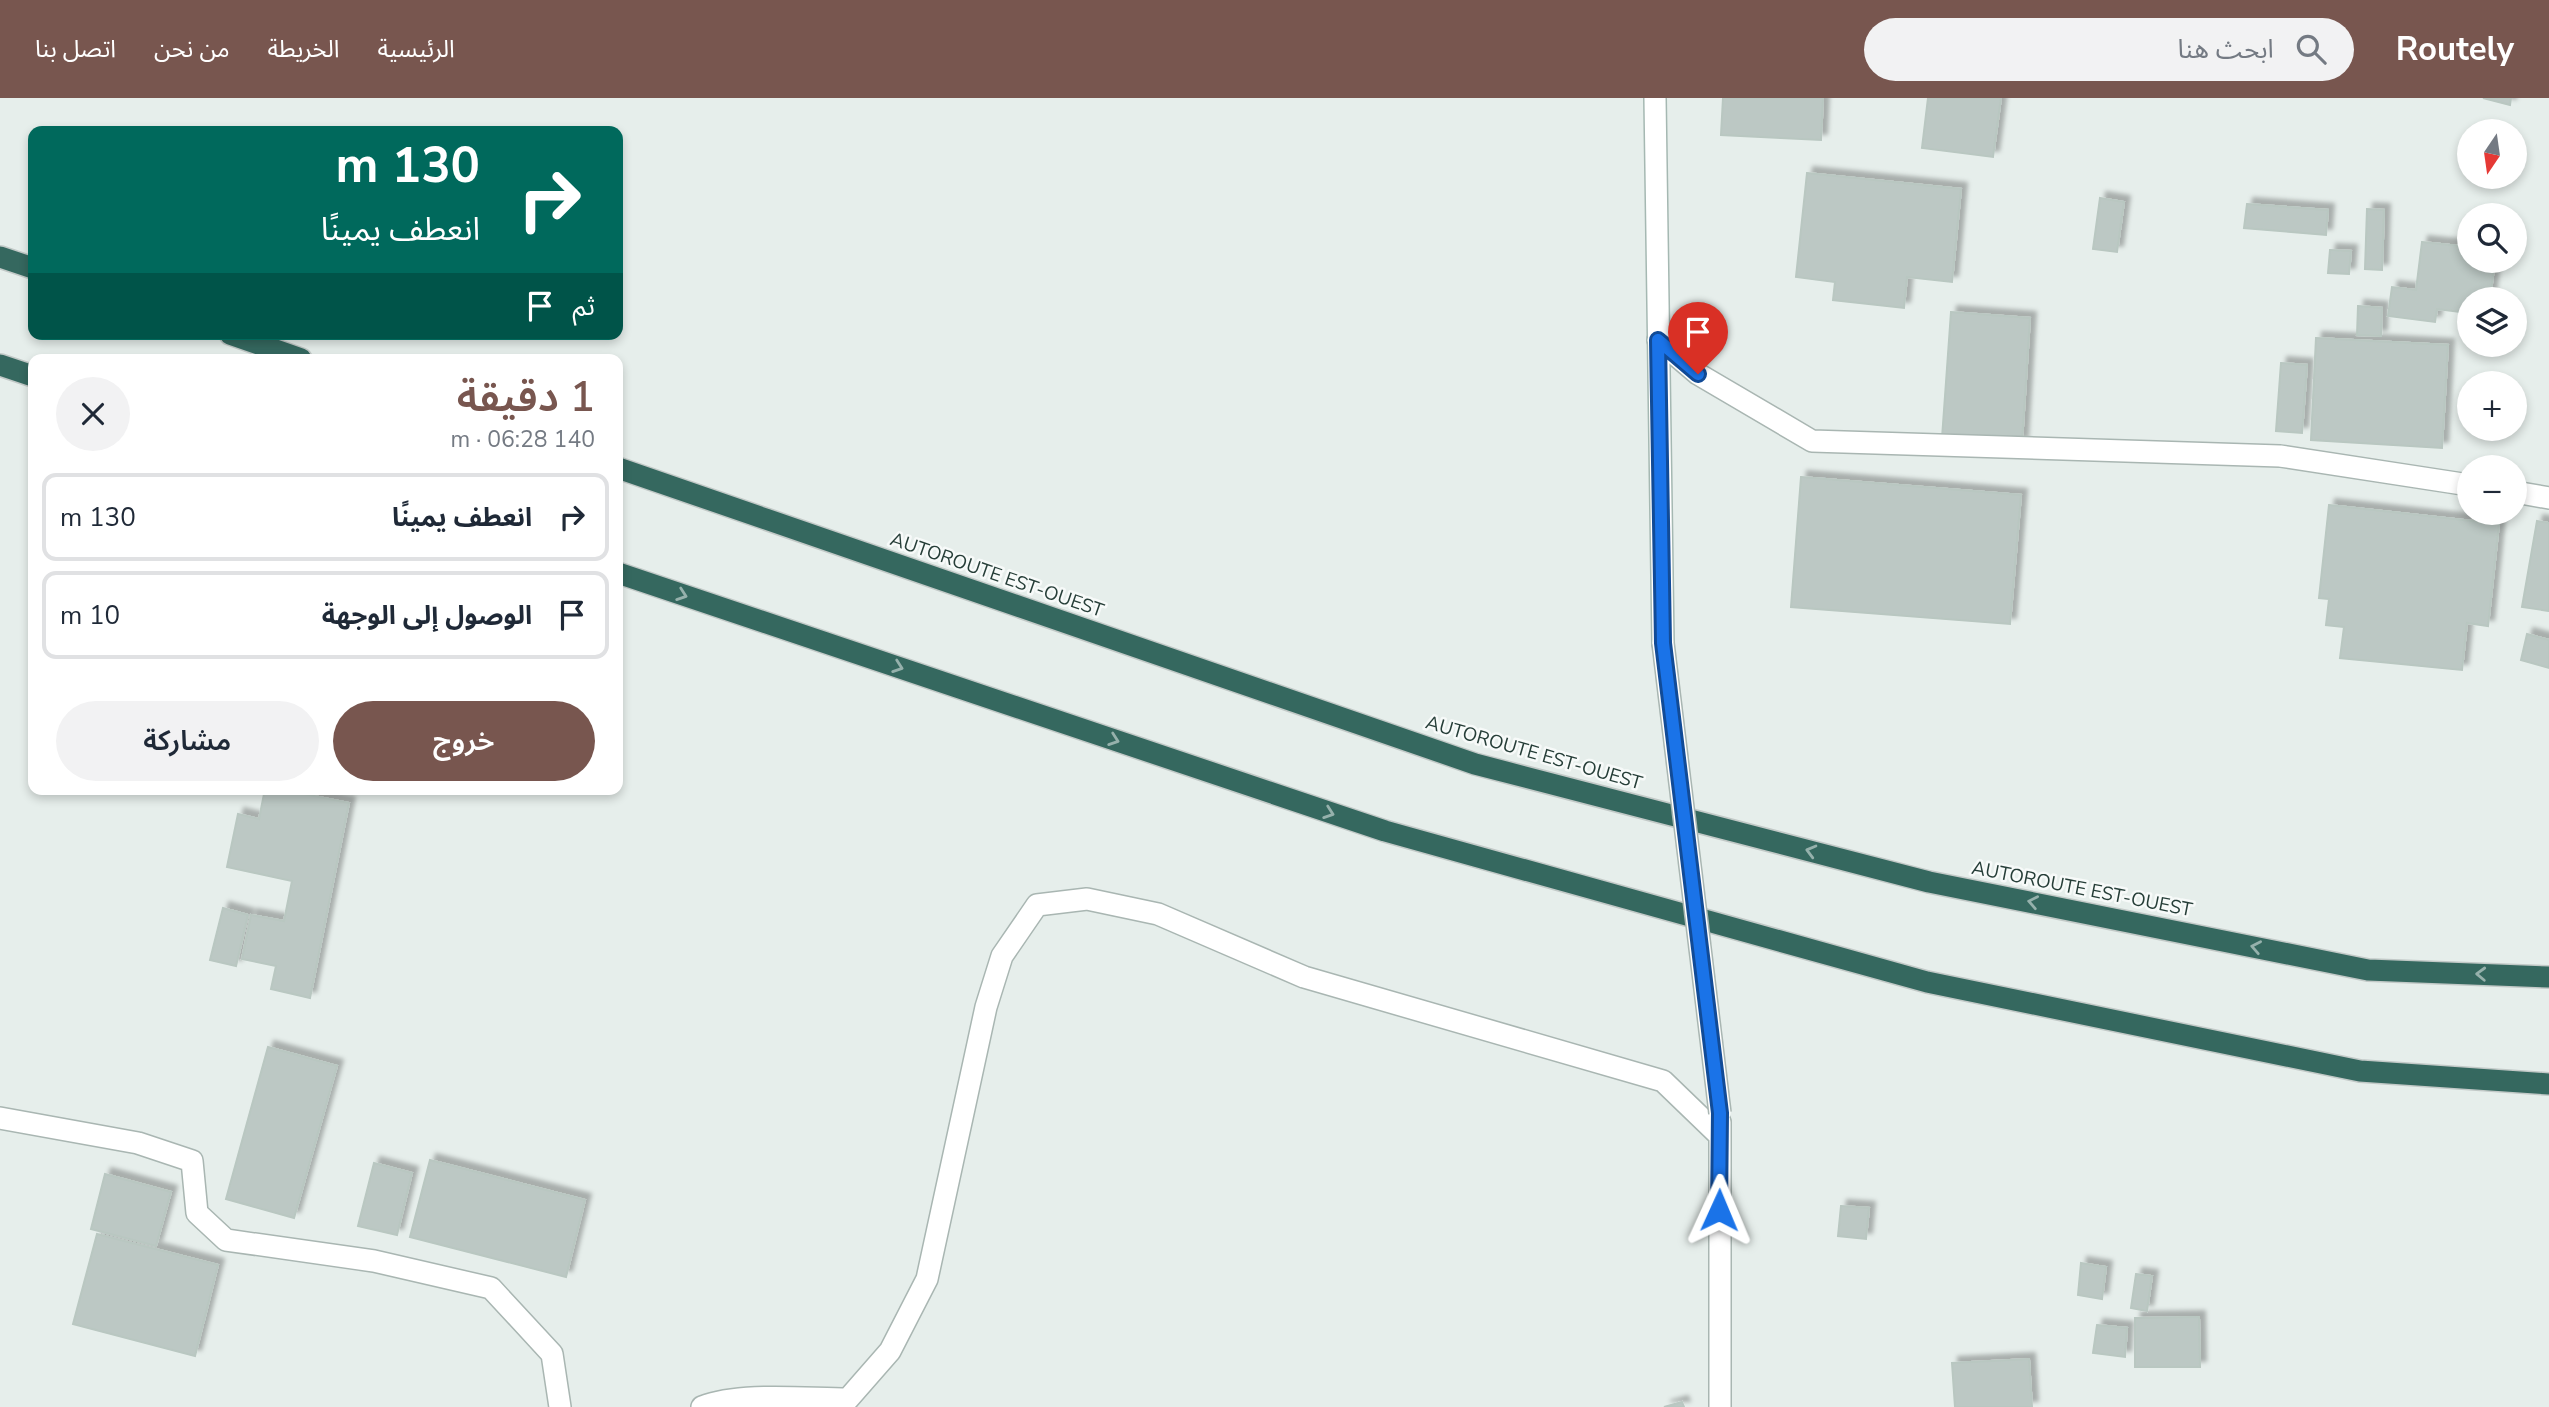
<!DOCTYPE html>
<html lang="ar">
<meta charset="utf-8">
<style>
body{margin:0;font-family:"Nunito Sans","Noto Sans Arabic",sans-serif;background:#f2f2f3;color:#1f2937;direction:rtl;height:100vh;display:flex;flex-direction:column;font-size:26px;white-space:nowrap}
*{box-sizing:border-box;margin:0}
p{font-size:23px;color:#747a83}
.icon{flex:none;width:38px;height:38px;fill:none;stroke:currentColor;stroke-width:2;stroke-linecap:round;stroke-linejoin:round}
.map{position:relative;flex:1;overflow:hidden;direction:ltr}
.side{position:absolute;left:28px;top:256px;width:595px;height:441px;display:flex;flex-direction:column;background:#fff;border-radius:14px;box-shadow:0 4px 10px #0003;direction:rtl}
.side>*{flex:none}
.hud{position:absolute;left:28px;top:28px;width:595px;height:214px;border-radius:14px;box-shadow:0 4px 10px #0003;direction:rtl;background:#00695c;color:#fff;overflow:hidden}
.needle{width:46px;rotate:193deg}
.buttons{position:absolute;left:2457px;top:21px;display:grid;gap:14px}
.buttons a{display:grid;place-items:center;width:70px;height:70px;border-radius:50%;background:#fff;box-shadow:0 4px 10px #0003;font-size:35px}
.pin{position:absolute;display:grid;place-items:center;width:60px;height:60px;color:#fff;margin:-72px -30px;border-radius:50% 50% 50% 0;rotate:-45deg;box-shadow:0 0 7px #0007}
.pin .icon{rotate:45deg}
.me{position:absolute;width:77px;margin:-38px;rotate:1deg;stroke-linejoin:round;filter:drop-shadow(0 0 5px #0008)}
.turn{display:flex;align-items:center;gap:24px;height:147px;padding:0 28px;font-size:32px}
.turn .icon{width:91px;height:91px;stroke-width:2.5}
.turn b{display:block;font-size:49px;line-height:60px}
.then{display:flex;align-items:center;height:66px;padding:0 28px;background:#0003;gap:14px;font-size:26px}
.round{display:grid;place-items:center;flex:none;width:74px;height:74px;border-radius:37px;background:#f2f2f3}
.summary{display:flex;align-items:center;justify-content:space-between;height:119px;padding:0 28px}
h1{font-size:42px;font-weight:600;line-height:52px;color:#78564f}
.primary-button{display:flex;gap:14px;margin-top:auto;padding:14px 28px}
.primary-button a{flex:1;height:80px;border-radius:42px;background:#78564f;color:#fff;font-size:28px;font-weight:600;line-height:80px;text-align:center}
.primary-button a+a{background:#f2f2f3;color:#1f2937}
ul{padding:0;list-style:none}
li{display:flex;align-items:center;gap:21px;height:88px;margin:0 14px 10px;padding:0 14px;border:4px solid #e0e1e3;border-radius:14px}
li div{flex:1}
li b{display:block;font-size:26px}
li em{font-style:normal}
header{display:flex;align-items:center;gap:42px;box-sizing:border-box;height:98px;padding:0 35px;background:#78564f;color:#fff}
header strong{font-size:33px}
nav{display:flex;gap:38px;margin-inline-start:auto;font-size:24px}
.search{width:490px;height:63px;background:#f2f2f3;display:flex;align-items:center;gap:18px;box-sizing:border-box;padding:0 24px;border-radius:38px;color:#747a83;font-size:26px}
.map>svg:first-child{display:block}
.building{fill:#bcc8c4;stroke:#b9c7c1;stroke-width:2;filter:url(#shadow)}
.lines{fill:none;stroke-linecap:round;stroke-linejoin:round}
.street-casing{stroke:#a9b6b2;stroke-width:24}
.secondary-casing{stroke:#a5b8b2;stroke-width:24}
.highway-casing{stroke:#c2c9c7;stroke-width:24}
.street{stroke:#fff;stroke-width:21}
.secondary{stroke:#fff;stroke-width:21}
.highway{stroke:#35685f;stroke-width:21}
.street-bridge-casing{stroke:#a9b6b2;stroke-width:24;stroke-linecap:butt}
.street-bridge{stroke:#fff;stroke-width:21}
.oneway{stroke:#96b1ac}
.route-casing{stroke:#114b97;stroke-width:18}
.route{stroke:#1a73e8;stroke-width:12}
.labels{text-anchor:middle;dominant-baseline:central;stroke-width:5;stroke-linejoin:round;paint-order:stroke}
.street-label{font-size:19px;fill:#263e38;stroke:#f7faf9}
</style>
<header>
<strong>Routely</strong>
<div class="search"><svg class="icon" aria-label="search" viewBox="0 0 24 24"><circle cx="10" cy="10" r="6"/><path d="M15 15l6 6"/></svg>ابحث هنا</div>
<nav><a>الرئيسية</a><a>الخريطة</a><a>من نحن</a><a>اتصل بنا</a></nav>
</header>
<div class="map">
<svg width="2549" height="1309" viewBox="0 0 2549 1309">
<defs>
<filter id="shadow"><feDropShadow dx="6" dy="-6" stdDeviation="2" flood-color="#0004"/></filter>
</defs>
<rect width="100%" height="100%" fill="#e6eeeb"/>
<!-- building -->
<path class="building" d="M1723 0H1823L1821 42 1721 37Z
M1928 0H2001L1993 59 1922 50Z
M2483 0H2511L2510 7Z
M1807 75 1961 91 1952 184 1907 179 1904 210 1833 202 1835 184 1796 179Z
M2100 100 2124 104 2117 154 2093 151Z
M2247 106 2328 112 2326 137 2244 130Z
M2367 111 2384 112 2382 172 2365 171Z
M2422 144 2469 149V163H2495L2490 201H2469V215L2437 211 2435 224 2388 218 2392 189 2416 192Z
M2330 152 2351 153 2349 176 2328 175Z
M2358 208 2382 210 2381 238 2357 237Z
M1951 214 2030 220 2022 345 1942 340Z
M2316 240 2448 247 2442 350 2311 342Z
M2281 265 2307 267 2302 335 2276 333Z
M1801 379 2021 397 2010 526 1791 509Z
M2329 407 2499 426 2488 528 2467 525 2462 572 2340 560 2344 529 2326 527 2329 501 2319 500Z
M2537 423 2549 425V513L2522 509Z
M2527 536 2549 542V570L2521 562Z
M265 691H279L349 705 310 900 271 891 276 868 242 861 251 817 284 823 292 783 227 769 238 716 259 721Z
M223 810 248 817 236 868 210 862Z
M268 949 337 968 294 1120 226 1101Z
M430 1062 585 1102 566 1179 410 1139Z
M374 1065 412 1075 397 1137 358 1128Z
M105 1076 171 1094 156 1148 91 1131Z
M1841 1108 1869 1110 1866 1141 1838 1138Z
M97 1136 218 1167 195 1258 73 1226Z
M2081 1165 2106 1169 2102 1201 2078 1197Z
M2136 1176 2152 1178 2147 1213 2131 1210Z
M2199 1219 2200 1269H2135V1220Z
M2097 1227 2127 1230 2125 1259 2093 1255Z
M2029 1261 2032 1309H1955L1952 1265Z
M1682 1304 1684 1309H1664Z"/>
<g class="lines">
<!-- street casing -->
<g class="street-casing">
<path id="street" d="M1658 242 1698 276 1812 343 2280 358 2469 387
M2515 394 2549 400
M0 1020 138 1045 192 1063 197 1115 226 1142 374 1163 491 1190 552 1256 560 1309
M702 1309C740 1294 806 1301 848 1301L890 1253 927 1181 986 909 1002 858 1037 807 1087 801 1158 816 1304 879 1663 983 1720 1038
M1720 1309V1024"/>
</g>
<!-- secondary casing -->
<g class="secondary-casing">
<path id="secondary" d="M1655 0 1663 545"/>
</g>
<!-- highway casing -->
<g class="highway-casing">
<path id="highway" d="M0 159 33 170
M230 236 301 261
M0 267 33 278
M618 370 1475 666 1929 784 2368 872 2549 879
M618 475 1385 733 1927 884 2360 973 2549 986"/>
</g>
<!-- street -->
<use href="#street" class="street"/>
<!-- secondary -->
<use href="#secondary" class="secondary"/>
<!-- highway -->
<use href="#highway" class="highway"/>
<!-- street-bridge casing -->
<g class="street-bridge-casing">
<path id="street-bridge" d="M1663 545 1720 1015"/>
</g>
<!-- street-bridge -->
<use href="#street-bridge" class="street-bridge"/>
</g>
<!-- one-way arrows -->
<defs><path id="oneway-chevron" d="M-2-3.5L2.5 0L-2 3.5" fill="none" stroke-width="1.6" stroke-linecap="round" stroke-linejoin="round" transform="scale(1.75)"/></defs>
<g class="oneway">
<use href="#oneway-chevron" transform="translate(682 497) rotate(19)"/>
<use href="#oneway-chevron" transform="translate(898 569) rotate(19)"/>
<use href="#oneway-chevron" transform="translate(1114 642) rotate(19)"/>
<use href="#oneway-chevron" transform="translate(1329 715) rotate(19)"/>
<use href="#oneway-chevron" transform="translate(1811 753) rotate(-165)"/>
<use href="#oneway-chevron" transform="translate(2033 804) rotate(-169)"/>
<use href="#oneway-chevron" transform="translate(2256 849) rotate(-169)"/>
<use href="#oneway-chevron" transform="translate(2481 876) rotate(-178)"/>
</g>
<g class="lines">
<!-- route casing -->
<g class="route-casing">
<path id="route" d="M1698 276 1658 242 1663 545 1720 1015 1719 1112"/>
</g>
<!-- route -->
<use href="#route" class="route"/>
</g>
<g class="labels">
<!-- street labels -->
<g class="street-label">
<text transform="translate(997 477) rotate(19)">AUTOROUTE EST-OUEST</text>
<text transform="translate(1534 655) rotate(16)">AUTOROUTE EST-OUEST</text>
<text transform="translate(2082 791) rotate(11)">AUTOROUTE EST-OUEST</text>
</g>
</g>
</svg>
<div class="buttons">
<a><svg class="needle" viewBox="-14 -14 28 28"><path d="M0-13l5 13h-10z" fill="#e53935"/><path d="M0 13l5-13h-10z" fill="#747a83"/></svg></a>
<a><svg class="icon" aria-label="search" viewBox="0 0 24 24"><circle cx="10" cy="10" r="6"/><path d="M15 15l6 6"/></svg></a>
<a><svg class="icon" aria-label="layers" viewBox="0 0 24 24"><path d="M12 4l9 5-9 5-9-5zM3 14l9 5 9-5"/></svg></a>
<a>+</a>
<a>−</a>
</div>
<div class="pin" style="left:1698px;top:276px;background:#d93025"><svg class="icon" aria-label="arrive" viewBox="0 0 24 24"><path d="M6 21V4h12l-3 4 3 4H6"/></svg></div>
<svg class="me" style="left:1719px;top:1112px" viewBox="-20 -20 40 40"><path d="M0-17L14 15 0 8-14 15z" fill="#1a73e8" stroke="#fff" stroke-width="4"/></svg>
<div class="hud">
<div class="turn"><svg class="icon" aria-label="right" viewBox="0 0 24 24"><path d="M7 20v-9h11M14 6l5 5-5 5"/></svg><div><b>130 m</b>انعطف يمينًا</div></div>
<div class="then">ثم<svg class="icon" aria-label="arrive" viewBox="0 0 24 24"><path d="M6 21V4h12l-3 4 3 4H6"/></svg></div>
</div>
<section class="side">
<div class="summary"><div><h1>1 دقيقة</h1><p>140 m · 06:28</p></div><a class="round"><svg class="icon" aria-label="close" viewBox="0 0 24 24"><path d="M6 6l12 12M18 6L6 18"/></svg></a></div>
<ul>
<li><svg class="icon" aria-label="right" viewBox="0 0 24 24"><path d="M7 20v-9h11M14 6l5 5-5 5"/></svg><div><b>انعطف يمينًا</b></div><em>130 m</em></li>
<li><svg class="icon" aria-label="arrive" viewBox="0 0 24 24"><path d="M6 21V4h12l-3 4 3 4H6"/></svg><div><b>الوصول إلى الوجهة</b></div><em>10 m</em></li>
</ul>
<div class="primary-button"><a>خروج</a><a>مشاركة</a></div>
</section>
</div>
